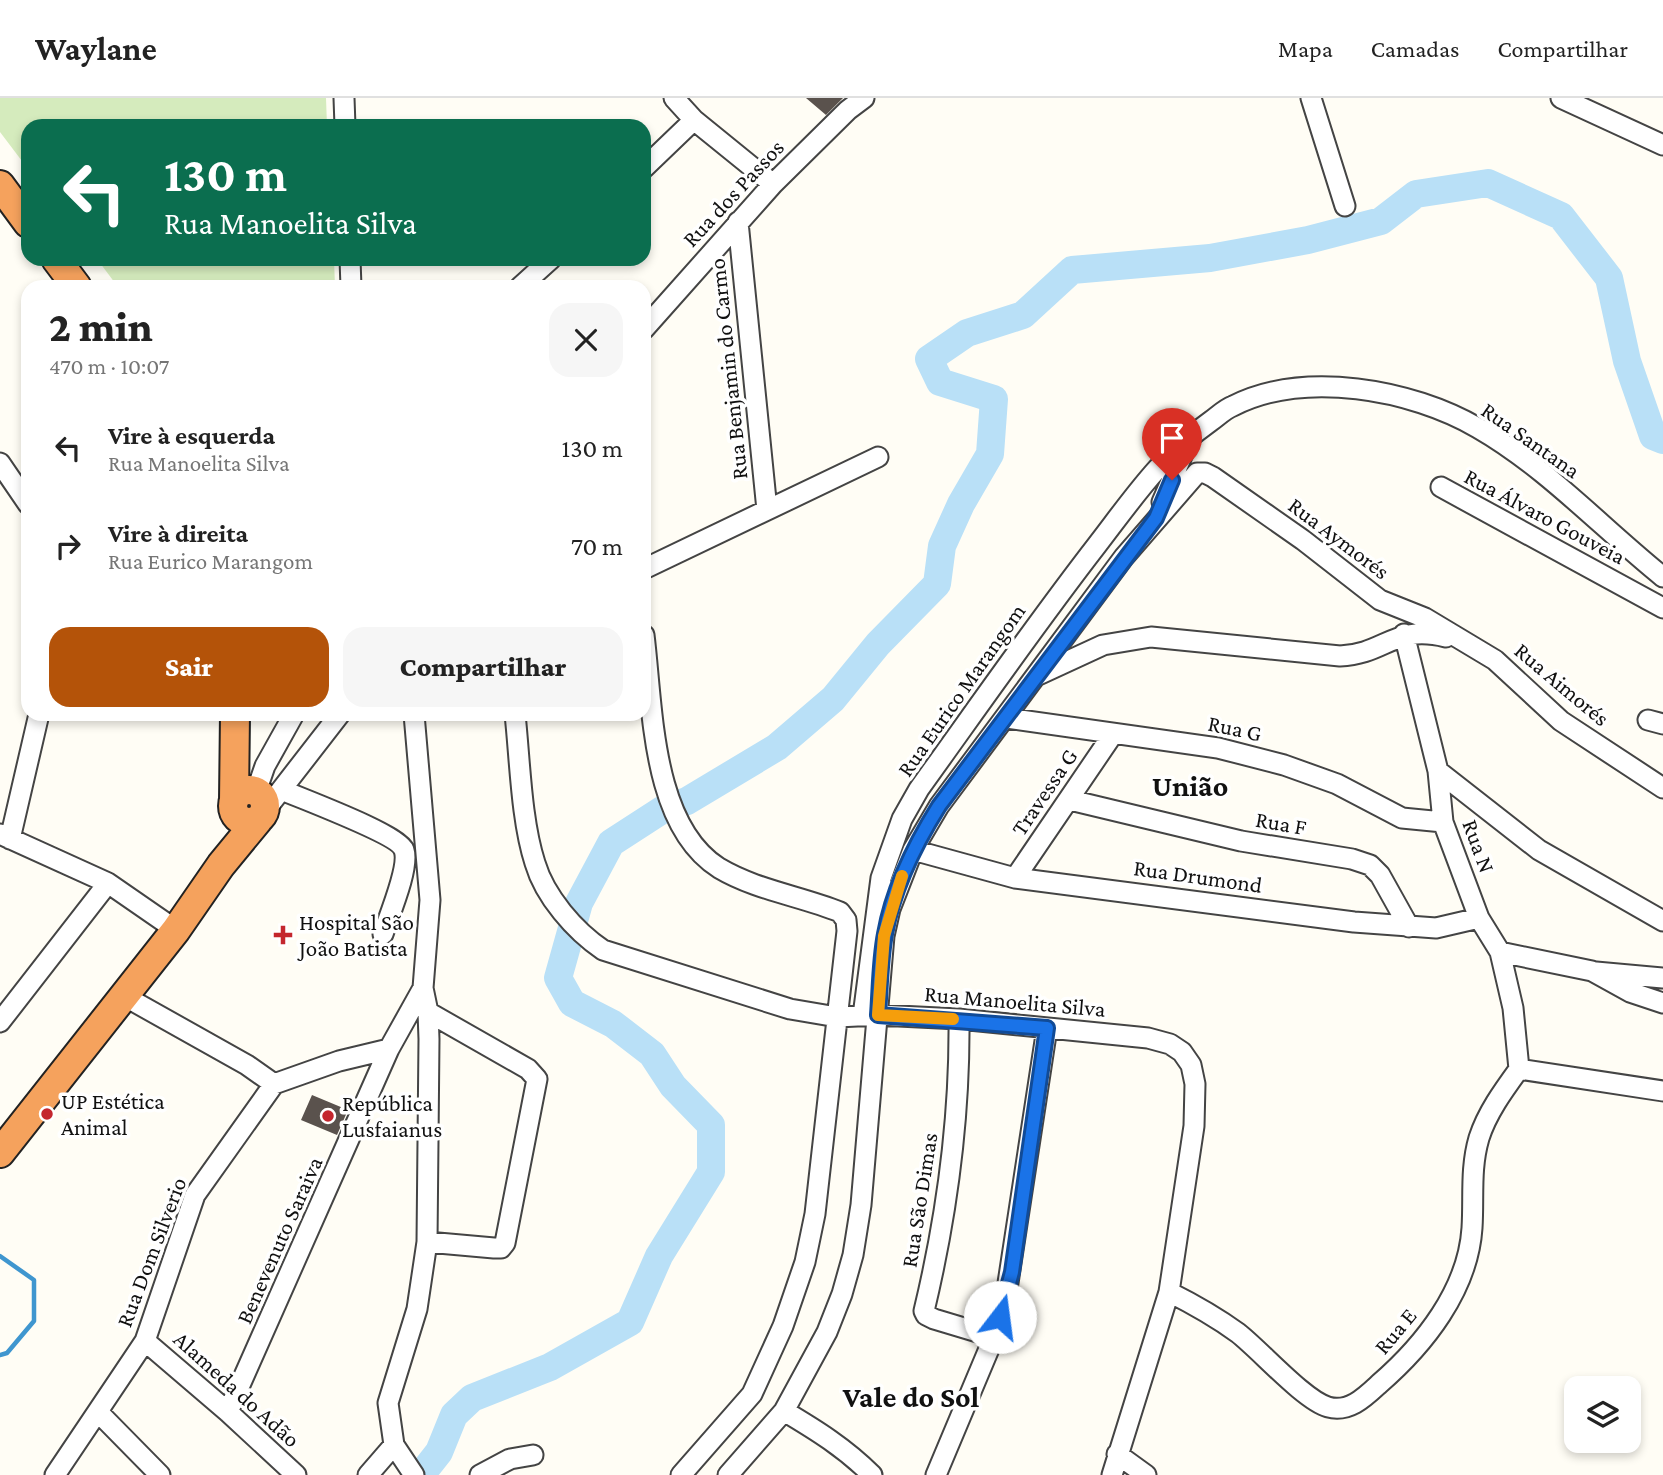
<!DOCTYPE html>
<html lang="pt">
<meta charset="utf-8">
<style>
body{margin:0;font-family:"Crimson Pro",serif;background:#f6f6f6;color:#222;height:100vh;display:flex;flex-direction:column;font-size:26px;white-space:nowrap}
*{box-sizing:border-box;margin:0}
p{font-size:23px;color:#767676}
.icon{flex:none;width:38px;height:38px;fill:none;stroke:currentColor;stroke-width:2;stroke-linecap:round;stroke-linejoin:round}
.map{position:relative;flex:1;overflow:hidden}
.side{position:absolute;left:21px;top:182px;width:630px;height:441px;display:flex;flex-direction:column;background:#fff;border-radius:21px;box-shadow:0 4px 10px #0003}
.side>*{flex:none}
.banner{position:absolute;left:21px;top:21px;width:630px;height:147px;border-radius:21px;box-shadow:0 4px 10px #0003;background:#0b6e4f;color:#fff;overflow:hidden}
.buttons{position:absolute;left:1564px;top:1278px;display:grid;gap:14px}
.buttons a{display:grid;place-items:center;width:77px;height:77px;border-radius:14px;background:#fff;box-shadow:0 4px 10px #0003;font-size:35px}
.pin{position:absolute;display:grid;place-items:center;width:60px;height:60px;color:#fff;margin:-72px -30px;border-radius:50% 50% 50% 0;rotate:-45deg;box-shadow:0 0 7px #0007}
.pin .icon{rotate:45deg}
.me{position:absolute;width:77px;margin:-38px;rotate:15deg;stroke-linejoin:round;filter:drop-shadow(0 0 5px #0008)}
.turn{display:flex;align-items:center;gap:24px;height:147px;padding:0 28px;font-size:32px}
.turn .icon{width:91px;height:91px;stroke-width:2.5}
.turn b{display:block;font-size:49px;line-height:60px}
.round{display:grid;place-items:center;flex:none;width:74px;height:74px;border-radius:21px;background:#f6f6f6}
.head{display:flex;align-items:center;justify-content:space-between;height:119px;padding:0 28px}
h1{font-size:42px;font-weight:800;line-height:52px}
.primary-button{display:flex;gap:14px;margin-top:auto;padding:14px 28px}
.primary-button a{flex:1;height:80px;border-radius:21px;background:#b45309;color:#fff;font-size:28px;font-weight:800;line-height:80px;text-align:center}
.primary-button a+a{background:#f6f6f6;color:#222}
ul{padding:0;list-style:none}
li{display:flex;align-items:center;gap:21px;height:98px;padding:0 28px}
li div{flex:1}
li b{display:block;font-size:26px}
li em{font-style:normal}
header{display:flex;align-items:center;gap:42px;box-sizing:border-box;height:98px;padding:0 35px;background:#fff;border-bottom:2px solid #e0e0e0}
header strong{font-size:33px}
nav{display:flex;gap:38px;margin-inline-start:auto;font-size:24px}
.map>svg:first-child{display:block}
.green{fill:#d5ebbd}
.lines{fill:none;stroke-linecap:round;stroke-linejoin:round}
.stream{stroke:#3f96cf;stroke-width:4.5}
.river{stroke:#b9e0f7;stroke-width:28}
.building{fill:#5a524d}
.minor-casing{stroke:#444;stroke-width:23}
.highway-casing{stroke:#222;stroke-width:32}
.minor{stroke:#fff;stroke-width:19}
.highway{stroke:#f5a25d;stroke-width:28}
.route-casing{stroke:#114b97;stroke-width:18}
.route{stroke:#1a73e8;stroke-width:12}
.slow{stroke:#f59e0b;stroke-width:12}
.poi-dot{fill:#c4262e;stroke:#fff;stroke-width:2.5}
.labels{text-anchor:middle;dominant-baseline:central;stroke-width:7;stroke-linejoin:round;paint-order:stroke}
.street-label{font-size:23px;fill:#111;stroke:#fff}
.poi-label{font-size:23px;fill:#111;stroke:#fff;text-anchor:start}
.district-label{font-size:30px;font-weight:bold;fill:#111;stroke:#fff}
</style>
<header>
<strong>Waylane</strong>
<nav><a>Mapa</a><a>Camadas</a><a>Compartilhar</a></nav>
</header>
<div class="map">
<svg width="1663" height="1377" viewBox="0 0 1663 1377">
<rect width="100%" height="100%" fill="#fffdf5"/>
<!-- green -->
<path class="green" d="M0 0H326L327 28H28V71L0 34Z
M97 161H334L335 189H118Z"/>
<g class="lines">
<!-- stream -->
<path class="stream" d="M0 1158 34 1182V1223L7 1255 0 1257"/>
<!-- river -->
<path class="river" d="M421 1377 439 1354 454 1317 472 1300 550 1269 630 1224 659 1158 711 1074V1027L673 988 652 956 613 926 572 905 558 880 579 805 611 745 662 712 687 703 777 649 833 601 878 546 937 486 942 448 961 406 990 356 994 301 940 284 929 261 967 235 1023 217 1072 172 1210 160 1308 142 1381 123 1416 96 1488 85 1561 118 1609 180 1627 263 1653 338 1663 342"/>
</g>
<!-- building -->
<path class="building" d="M806 0H843L826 17Z
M312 997 348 1012 337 1037 301 1022Z"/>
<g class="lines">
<!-- minor casing -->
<g class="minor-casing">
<path id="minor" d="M344 0 345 28
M674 0 694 22 773 86
M1311 0 1345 108
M1561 0 1663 47
M644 70 694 22
M738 124 767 412
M350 161 351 189
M520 189 551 161
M644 231 773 86 848 12 864 0
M0 365 28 406
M1441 389 1663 510
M1162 404 1189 342
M644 471 878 359
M1404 536 1438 673 1443 724 1479 820 1500 854 1513 910 1519 971
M644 537C653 609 651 727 719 770 756 792 800 798 840 814L846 822 847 833 815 1116 805 1164 783 1228 752 1296 681 1377
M1038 577 1103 547 1151 539 1340 558C1386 556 1394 526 1446 539
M515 616C520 662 521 722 535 765 545 799 575 833 603 852L790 911 837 919 878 917 959 921 1148 940 1170 946 1182 954 1191 967 1195 986 1194 1028 1169 1194 1112 1377
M1007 620 1218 650 1284 667 1337 686 1402 720 1443 724
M1648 622 1663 626
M1438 673 1539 752 1663 823
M282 692C302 701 398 736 404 752 410 769 389 818 383 836
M256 694 265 668 294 616
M1070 702 1241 743 1352 761 1370 767 1380 777 1409 829
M264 714 340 616
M0 736 108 785 176 832
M10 741 39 616
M913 752 1015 780 1354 824 1436 830 1479 820
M1015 780 1113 636
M1500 854 1592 873 1630 894 1663 905
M1596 874 1663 880
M124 898 247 967 274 986 339 963 389 951
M863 918 881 780 902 721 919 691C978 609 1035 527 1097 447 1134 399 1160 359 1211 323 1218 318 1225 311 1233 308 1304 272 1411 291 1478 330 1546 369 1602 430 1663 479
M959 921C960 1020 947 1117 924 1213L926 1217 934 1221 994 1239
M0 924 108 785
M1519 971 1663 993
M427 1144 494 1150H501L505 1145 537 981 528 971 428 914
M1169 1194C1193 1206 1216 1219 1238 1235 1261 1253 1304 1302 1328 1309 1349 1315 1365 1299 1379 1286 1424 1247 1468 1192 1472 1130 1474 1099 1470 1071 1479 1040 1487 1015 1503 993 1519 971
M145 1243 228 1314 296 1377
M784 1313C816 1332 845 1350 872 1377
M228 1314 389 951 423 890 430 802 414 616
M99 1315 160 1377
M1117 1356 1146 1377
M55 1377 145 1243 195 1097 274 986
M368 1377 394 1347
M414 1377 394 1347 388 1305 417 1211 427 1144 429 941 428 914 423 890
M480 1377 510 1361 533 1357
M728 1377 784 1313 827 1234 842 1196 853 1157 861 1107 884 838 890 811 913 752 939 708 1124 459 1197 375H1205L1213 379 1303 442 1380 502 1425 520 1495 562 1561 623 1663 690
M936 1377 994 1239 1006 1198 1047 930"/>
</g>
<!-- highway casing -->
<g class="highway-casing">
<path id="highway" d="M0 87 28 125
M56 161 77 189
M233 708a16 16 0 1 1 32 0a16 16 0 1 1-32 0Z
M234 703 235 616
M0 1055 176 832 221 767 258 722"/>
</g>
<!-- minor -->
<use href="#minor" class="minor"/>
<!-- highway -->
<use href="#highway" class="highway"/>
</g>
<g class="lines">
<!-- route casing -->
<g class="route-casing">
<path id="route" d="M1000 1219 1012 1174 1047 930 878 917C880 890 880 862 885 836 893 790 914 748 939 708L1156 420 1172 382"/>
</g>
<!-- route -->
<use href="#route" class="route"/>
<!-- slow -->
<path class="slow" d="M902 778 884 838 878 917 953 921"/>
</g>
<!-- markers -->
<g class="poi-dot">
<path d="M279.5 826.5h7v7h7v7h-7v7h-7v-7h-7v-7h7z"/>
<circle cx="47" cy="1016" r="7"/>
<circle cx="328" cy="1018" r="7"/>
</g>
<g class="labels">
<!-- street labels -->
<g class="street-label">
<text transform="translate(733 95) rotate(-47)">Rua dos Passos</text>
<text transform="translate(728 271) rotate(-96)">Rua Benjamin do Carmo</text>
<text transform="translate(1531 342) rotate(35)">Rua Santana</text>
<text transform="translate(1545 418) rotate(28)">Rua Álvaro Gouveia</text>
<text transform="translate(1339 440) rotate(37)">Rua Aymorés</text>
<text transform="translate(1562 586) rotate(40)">Rua Aimorés</text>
<text transform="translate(961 592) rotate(-55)">Rua Eurico Marangom</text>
<text transform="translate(1235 630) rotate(12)">Rua G</text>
<text transform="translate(1044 694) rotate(-56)">Travessa G</text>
<text transform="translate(1281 725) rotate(10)">Rua F</text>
<text transform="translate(1479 748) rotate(70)">Rua N</text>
<text transform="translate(1198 778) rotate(8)">Rua Drumond</text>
<text transform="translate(1015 903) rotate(5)">Rua Manoelita Silva</text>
<text transform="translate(919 1102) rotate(-81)">Rua São Dimas</text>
<text transform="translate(279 1142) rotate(-66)">Benevenuto Saraiva</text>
<text transform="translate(151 1154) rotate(-69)">Rua Dom Silverio</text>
<text transform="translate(1395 1233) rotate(-50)">Rua E</text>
<text transform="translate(237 1291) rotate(42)">Alameda do Adão</text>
</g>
<!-- poi labels -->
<g class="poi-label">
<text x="299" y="824">Hospital São<tspan x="299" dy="26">João Batista</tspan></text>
<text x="61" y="1003">UP Estética<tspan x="61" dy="26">Animal</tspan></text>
<text x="342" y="1005">República<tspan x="342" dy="26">Lusfaianus</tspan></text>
</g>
<!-- district labels -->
<g class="district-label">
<text x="1190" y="687">União</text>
<text x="911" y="1298">Vale do Sol</text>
</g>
</g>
</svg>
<div class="buttons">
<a><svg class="icon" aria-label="layers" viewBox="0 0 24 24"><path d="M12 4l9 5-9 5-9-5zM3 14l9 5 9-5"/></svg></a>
</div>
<div class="pin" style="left:1172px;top:382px;background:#d93025"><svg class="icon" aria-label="arrive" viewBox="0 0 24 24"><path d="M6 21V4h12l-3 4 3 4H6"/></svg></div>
<svg class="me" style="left:1000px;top:1219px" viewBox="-20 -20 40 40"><circle r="19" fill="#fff"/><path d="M0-13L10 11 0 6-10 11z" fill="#1a73e8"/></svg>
<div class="banner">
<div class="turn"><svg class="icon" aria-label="left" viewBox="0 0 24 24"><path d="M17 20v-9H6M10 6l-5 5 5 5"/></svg><div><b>130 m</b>Rua Manoelita Silva</div></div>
</div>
<section class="side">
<div class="head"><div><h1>2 min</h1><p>470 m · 10:07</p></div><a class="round"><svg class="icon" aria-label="close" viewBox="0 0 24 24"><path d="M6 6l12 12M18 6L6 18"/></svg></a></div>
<ul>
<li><svg class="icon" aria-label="left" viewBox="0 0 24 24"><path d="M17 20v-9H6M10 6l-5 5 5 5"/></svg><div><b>Vire à esquerda</b><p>Rua Manoelita Silva</p></div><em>130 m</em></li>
<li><svg class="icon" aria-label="right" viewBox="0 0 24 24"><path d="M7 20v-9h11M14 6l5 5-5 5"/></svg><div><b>Vire à direita</b><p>Rua Eurico Marangom</p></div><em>70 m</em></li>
</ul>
<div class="primary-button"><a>Sair</a><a>Compartilhar</a></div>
</section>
</div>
